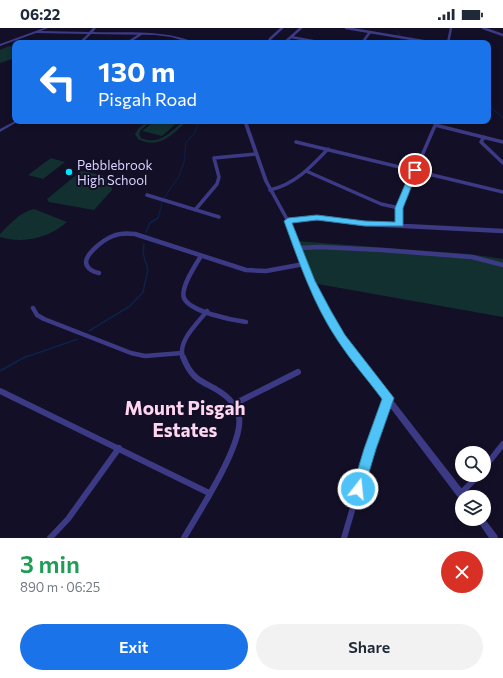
<!DOCTYPE html>
<meta charset="utf-8">
<style>
body{margin:0;font-family:Commissioner,sans-serif;background:#f2f2f3;color:#1f2937;height:100vh;display:flex;flex-direction:column;font-size:15px;white-space:nowrap}
*{box-sizing:border-box;margin:0}
p{font-size:13px;color:#747a83}
.icon{flex:none;width:22px;height:22px;fill:none;stroke:currentColor;stroke-width:2;stroke-linecap:round;stroke-linejoin:round}
.map{position:relative;height:510px;overflow:hidden}
.side{display:flex;flex-direction:column;background:#fff;flex:1}
.side>*{flex:none}
.hud{position:absolute;left:12px;top:12px;width:479px;height:84px;border-radius:8px;box-shadow:0 2px 6px #0003;background:#1a73e8;color:#fff;overflow:hidden}
.buttons{position:absolute;left:455px;top:418px;display:grid;gap:8px}
.buttons a{display:grid;place-items:center;width:36px;height:36px;border-radius:50%;background:#fff;box-shadow:0 2px 6px #0003;font-size:20px}
.pin{position:absolute;display:grid;place-items:center;width:34px;height:34px;color:#fff;margin:-17px;border:2px solid #fff;border-radius:50%;box-shadow:0 1px 4px #0007}
.me{position:absolute;width:44px;margin:-22px;rotate:16deg;stroke-linejoin:round;filter:drop-shadow(0 0 3px #0008)}
.turn{display:flex;align-items:center;gap:14px;height:84px;padding:0 20px;font-size:18px}
.turn .icon{width:52px;height:52px;stroke-width:2.5}
.turn b{display:block;font-size:28px;line-height:34px}
.round{display:grid;place-items:center;flex:none;width:42px;height:42px;border-radius:21px;background:#f2f2f3}
.overview{display:flex;align-items:center;justify-content:space-between;height:68px;padding:0 20px}
h1{font-size:24px;font-weight:600;line-height:30px;color:#1e9e55}
.primary-button{display:flex;gap:8px;margin-top:auto;padding:8px 20px}
.primary-button a{flex:1;height:46px;border-radius:24px;background:#1a73e8;color:#fff;font-size:16px;font-weight:600;line-height:46px;text-align:center}
.primary-button a+a{background:#f2f2f3;color:#1f2937}
.status{display:flex;justify-content:space-between;align-items:center;height:28px;padding:0 20px;background:#fff;direction:ltr}
.status svg{height:11px;fill:currentColor}
.map>svg:first-child{display:block}
.green{fill:#12302f}
.lines{fill:none;stroke-linecap:round;stroke-linejoin:round}
.stream-far2{stroke:#0c2248;stroke-width:1}
.stream-far1{stroke:#0c2248;stroke-width:1.5}
.stream{stroke:#0c2248;stroke-width:2}
.minor-far3{stroke:#3d3a85;stroke-width:2.5}
.minor-far2{stroke:#3d3a85;stroke-width:3.5}
.minor-far1{stroke:#3d3a85;stroke-width:4.5}
.minor{stroke:#3d3a85;stroke-width:6}
.tertiary{fill:#3d3a85;fill-rule:evenodd}
.route{fill:#4fc3f7;stroke:#337fa1}
.poi-dot{fill:#00e5ff;stroke:#130f26;stroke-width:1.5}
.labels{text-anchor:middle;dominant-baseline:central;stroke-width:4;stroke-linejoin:round;paint-order:stroke}
.far-poi-label{font-size:13px;fill:#d9d4ff;stroke:#130f26;text-anchor:start}
.near-neighbourhood-label{font-size:19px;font-weight:bold;fill:#ffd6f0;stroke:#130f26}
</style>
<div class="status"><b>06:22</b><svg viewBox="0 0 49 12"><path d="M0 12V9h3v3zM5 12V6h3v6zM10 12V3h3v9zM15 12V0h3v12zM26 1h20v11H26zM47 4h2v5h-2z"/></svg></div>
<div class="map">
<svg width="503" height="510" viewBox="0 0 503 510">
<rect width="100%" height="100%" fill="#130f26"/>
<!-- green -->
<path class="green" d="M9 18 15 19V30L0 35V22Z
M147 93H151L141 102 139 106 141 110C159 118 171 104 183 93H187C173 106 159 122 138 111L135 106 138 101Z
M155 93H179L162 108 142 103Z
M51 130 65 134 43 151 28 147Z
M81 143 102 147 111 155 112 162 94 182 49 174 47 171Z
M34 181 67 194C49 210 23 216 0 209V206C10 196 20 184 34 181Z
M296 213 469 226 503 231V289L312 255Z"/>
<g class="lines">
<!-- stream-far2 -->
<path class="stream-far2" d="M397 3 400 8
M401 10 407 15
M488 77 503 90
M164 170 179 148 184 134 186 115 195 104 199 93
M158 191 162 174"/>
<!-- stream-far1 -->
<path class="stream-far1" d="M146 204 150 195 158 190
M89 303 130 278 143 264 148 242 143 225 144 216
M23 330 78 311"/>
<!-- stream -->
<path class="stream" d="M0 343 25 329"/>
<!-- minor-far3 -->
<path class="minor-far3" d="M346 0 435 15
M483 0 503 7
M291 9 324 15
M127 15 141 6
M272 15 269 13 270 11 282 0
M284 15 301 0
M362 15 370 4
M448 15 451 0"/>
<!-- minor-far2 -->
<path class="minor-far2" d="M435 97 503 114
M484 109 481 114 503 135
M296 114 503 164
M306 143 381 176 399 180
M270 162C295 156 311 139 328 121
M147 167 219 189
M195 182 217 156 219 149 214 130 256 126
M309 191H324
M400 191 399 180 437 93"/>
<!-- minor-far1 -->
<path class="minor-far1" d="M400 190V196
M288 193 317 190 365 196 503 203
M298 220 320 219 382 222 472 229 503 237
M201 228C196 236 180 260 184 270 190 284 232 292 246 294
M99 245C95 244 90 243 88 239 79 229 105 211 113 208 120 205 127 205 135 206L246 242 266 243 304 236
M33 280 37 287 44 291 131 325 145 328 182 325
M183 330C177 313 198 295 207 283"/>
<!-- minor -->
<path class="minor" d="M183 329C195 360 210 352 229 371 233 375 238 382 239 389 244 416 198 485 184 510
M0 363 209 465
M234 376 298 344
M484 440 503 416
M461 465 479 447
M50 510 68 491 119 420
M344 510 370 421 388 370"/>
<!-- tertiary -->
<path class="tertiary" d="M44 0H48L41 3 89 4 93 0H96L93 4C124 5 167 1 196 15H191L171 9 155 7 91 6 82 15H78L88 6 36 5 0 18V16Z
M15 93H19L0 104V101Z
M243 93H247L268 153 290 193 313 253 343 308 466 466 467 469H462V472H460L339 312 307 253 286 193 264 153Z
M484 490 497 507 498 510H489L476 491H484Z"/>
</g>
<!-- route -->
<path class="route" d="M412 140H417L418 142 403 180V198H365L317 192 292 195 315 253 331 283 345 307 394 370 376 421 364 461 363 465 358 467 354 465 352 461 364 421 382 371C368 352 351 333 338 313 313 276 299 234 284 193L288 190 317 187 365 193 395 194V180Z"/>
<!-- markers -->
<circle class="poi-dot" cx="69" cy="144" r="4"/>
<g class="labels">
<!-- far-poi labels -->
<g class="far-poi-label">
<text x="77" y="137">Pebblebrook<tspan x="77" dy="15">High School</tspan></text>
</g>
<!-- near-neighbourhood labels -->
<g class="near-neighbourhood-label">
<text x="185" y="379">Mount Pisgah<tspan x="185" dy="22">Estates</tspan></text>
</g>
</g>
</svg>
<div class="buttons">
<a><svg class="icon" aria-label="search" viewBox="0 0 24 24"><circle cx="10" cy="10" r="6"/><path d="M15 15l6 6"/></svg></a>
<a><svg class="icon" aria-label="layers" viewBox="0 0 24 24"><path d="M12 4l9 5-9 5-9-5zM3 14l9 5 9-5"/></svg></a>
</div>
<div class="pin" style="left:415px;top:142px;background:#d93025"><svg class="icon" aria-label="arrive" viewBox="0 0 24 24"><path d="M6 21V4h12l-3 4 3 4H6"/></svg></div>
<svg class="me" style="left:358px;top:461px" viewBox="-20 -20 40 40"><circle r="17" fill="#4fc3f7" stroke="#fff" stroke-width="3"/><path d="M0-11L8 9 0 5-8 9z" fill="#fff"/></svg>
<div class="hud">
<div class="turn"><svg class="icon" aria-label="left" viewBox="0 0 24 24"><path d="M17 20v-9H6M10 6l-5 5 5 5"/></svg><div><b>130 m</b>Pisgah Road</div></div>
</div>
</div>
<section class="side">
<div class="overview"><div><h1>3 min</h1><p>890 m · 06:25</p></div><a class="round" style="background:#d93025;color:#fff"><svg class="icon" aria-label="close" viewBox="0 0 24 24"><path d="M6 6l12 12M18 6L6 18"/></svg></a></div>
<div class="primary-button"><a>Exit</a><a>Share</a></div>
</section>
